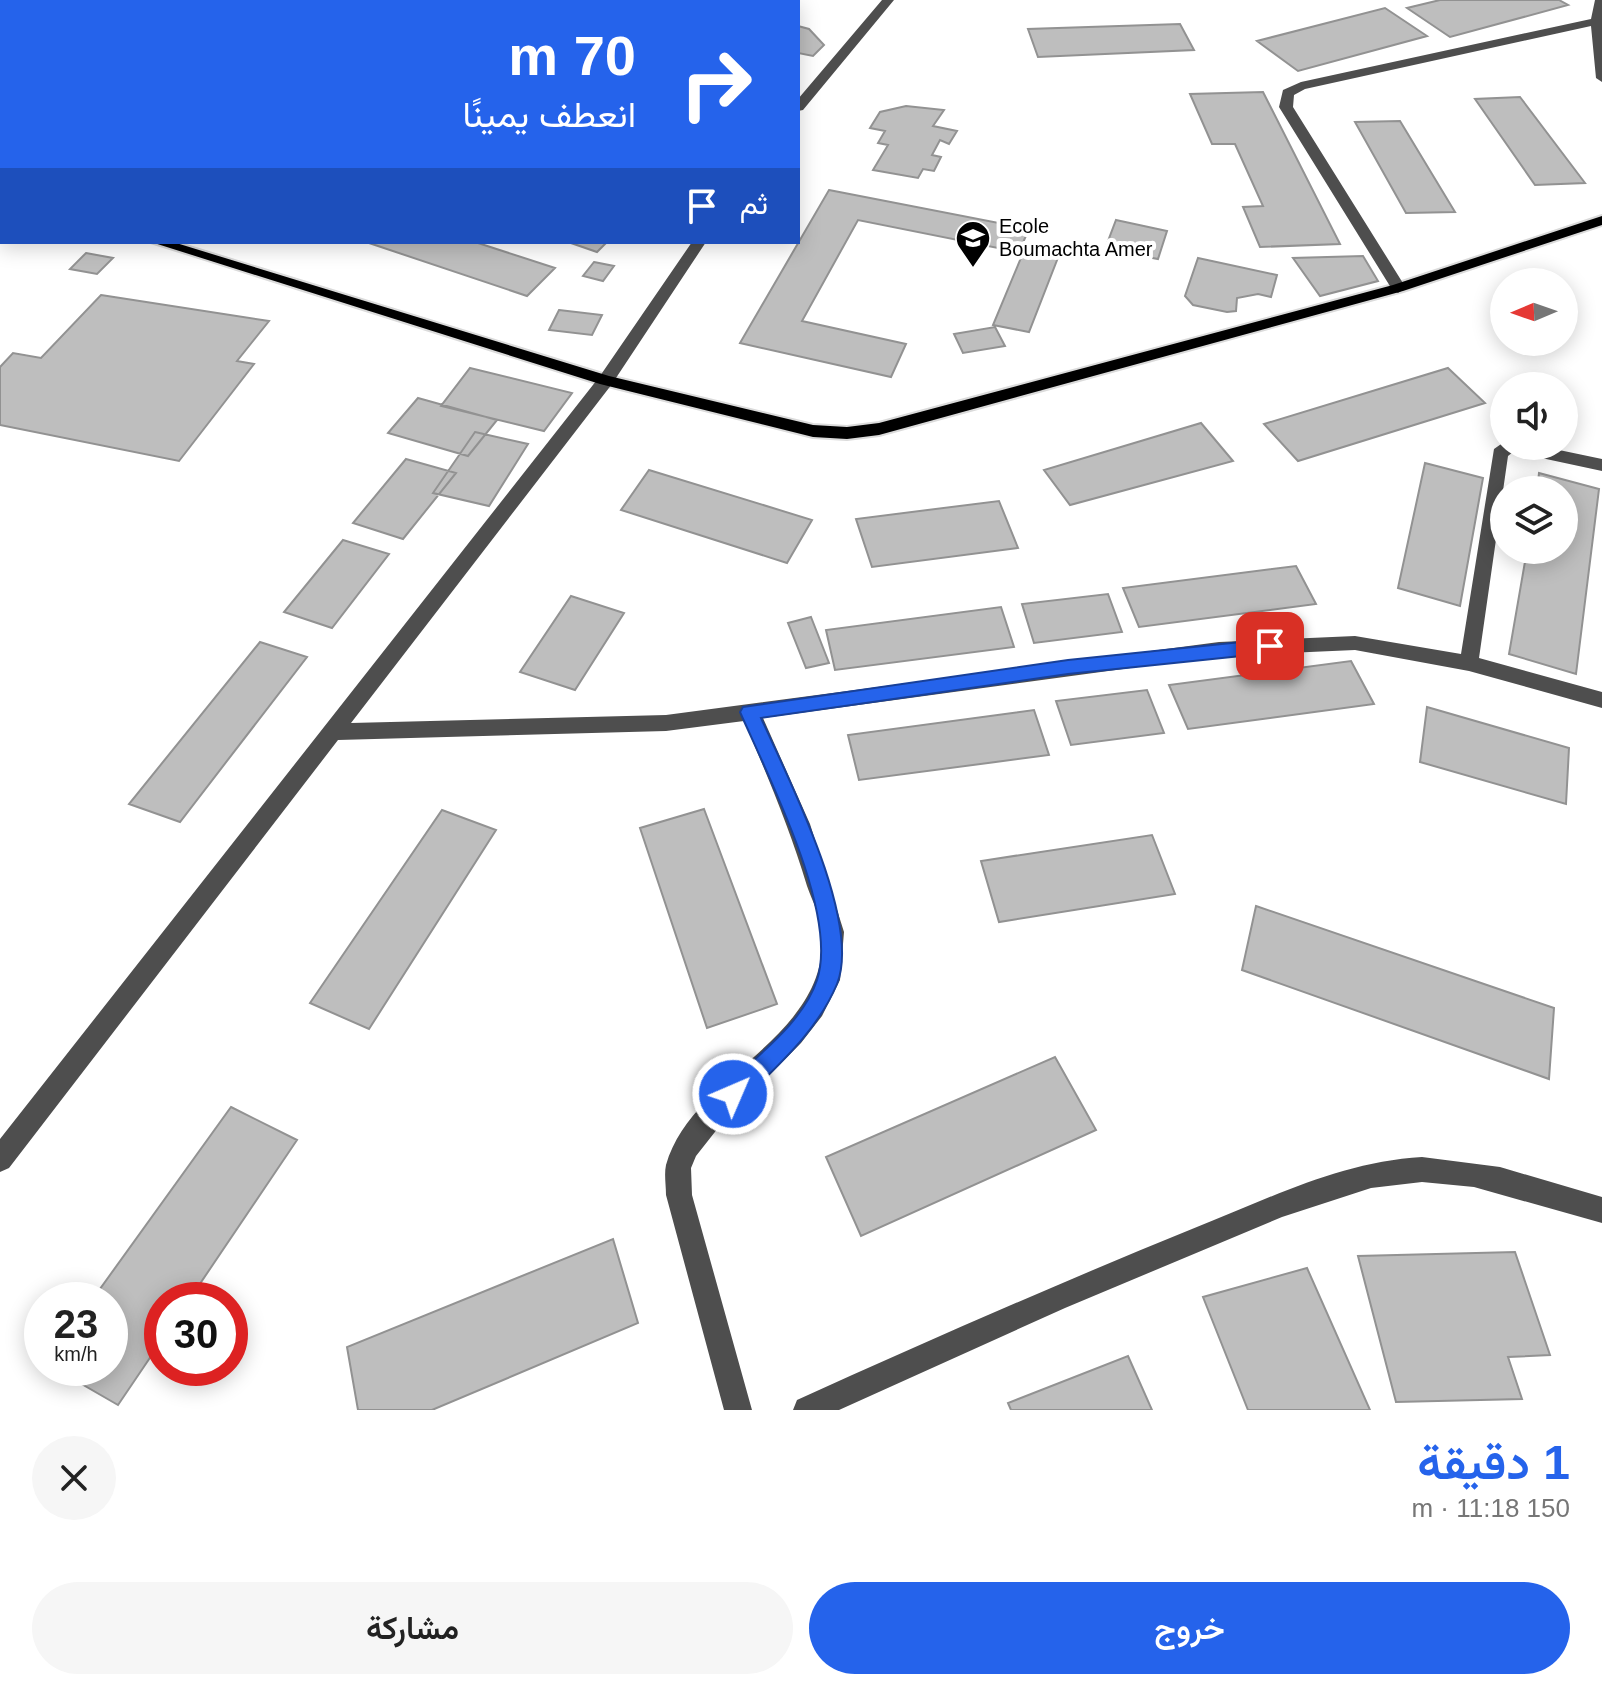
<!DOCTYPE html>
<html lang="ar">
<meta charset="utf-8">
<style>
body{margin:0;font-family:Arial,Vazirmatn,sans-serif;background:#f6f6f6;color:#222;direction:rtl;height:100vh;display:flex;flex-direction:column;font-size:30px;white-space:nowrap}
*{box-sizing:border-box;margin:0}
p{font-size:26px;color:#767676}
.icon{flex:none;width:44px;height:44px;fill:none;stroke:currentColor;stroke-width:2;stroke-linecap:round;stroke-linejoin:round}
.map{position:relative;height:1410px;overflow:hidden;direction:ltr}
.drawer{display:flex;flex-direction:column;background:#fff;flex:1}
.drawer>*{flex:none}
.hud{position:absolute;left:0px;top:0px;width:800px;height:244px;box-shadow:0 4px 20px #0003;direction:rtl;background:#2563eb;color:#fff;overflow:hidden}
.needle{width:52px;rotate:268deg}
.controls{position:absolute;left:1490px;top:268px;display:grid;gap:16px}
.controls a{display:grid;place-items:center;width:88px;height:88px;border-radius:50%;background:#fff;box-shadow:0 4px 20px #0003;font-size:40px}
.speed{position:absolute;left:24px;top:1282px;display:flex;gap:16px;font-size:40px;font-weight:700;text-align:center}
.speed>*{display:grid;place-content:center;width:104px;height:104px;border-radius:50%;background:#fff;box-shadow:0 4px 20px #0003;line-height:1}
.speed small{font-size:20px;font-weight:400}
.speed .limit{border:12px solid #d22;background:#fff;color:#111}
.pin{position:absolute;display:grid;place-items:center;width:68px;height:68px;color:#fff;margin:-34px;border-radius:16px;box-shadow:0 4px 12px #0006}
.me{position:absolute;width:88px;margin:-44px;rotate:45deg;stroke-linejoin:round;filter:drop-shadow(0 0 6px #0008)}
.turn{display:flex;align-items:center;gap:28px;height:168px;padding:0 32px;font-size:36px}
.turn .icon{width:104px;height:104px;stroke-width:2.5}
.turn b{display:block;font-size:56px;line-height:68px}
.then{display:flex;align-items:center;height:76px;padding:0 32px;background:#0003;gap:16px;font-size:30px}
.round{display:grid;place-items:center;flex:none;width:84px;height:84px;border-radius:42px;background:#f6f6f6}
.head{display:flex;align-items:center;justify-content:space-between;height:136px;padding:0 32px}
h1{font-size:48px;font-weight:600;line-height:60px;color:#2563eb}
.primary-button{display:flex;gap:16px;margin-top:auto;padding:16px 32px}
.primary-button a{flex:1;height:92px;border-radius:48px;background:#2563eb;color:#fff;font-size:32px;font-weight:600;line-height:92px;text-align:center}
.primary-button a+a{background:#f6f6f6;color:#222}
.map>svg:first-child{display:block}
.building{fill:#bebebe;stroke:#929292;stroke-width:2}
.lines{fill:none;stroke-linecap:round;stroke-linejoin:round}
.major-casing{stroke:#dbdbdb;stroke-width:4}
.minor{fill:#4e4e4e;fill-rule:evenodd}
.major{fill:#000;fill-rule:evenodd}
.route{fill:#2563eb;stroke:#184099;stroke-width:2}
.labels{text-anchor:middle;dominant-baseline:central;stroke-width:8;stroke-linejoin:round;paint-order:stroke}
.far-poi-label{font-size:20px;fill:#000;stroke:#fff;text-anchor:start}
</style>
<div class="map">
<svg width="1602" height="1410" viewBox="0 0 1602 1410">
<rect width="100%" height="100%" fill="#fff"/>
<!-- building -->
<path class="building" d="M397 0H472L478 2H403Z
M1440 0H1559L1568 5 1450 37 1407 8Z
M1385 8 1427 36 1298 71 1257 41Z
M1180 24 1194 50 1038 57 1028 29Z
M798 26 809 29 824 45 813 56 798 53Z
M1263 92 1340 244 1260 247 1243 207 1263 206 1235 144H1212L1190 94Z
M1520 97 1585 183 1535 185 1475 99Z
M906 106 944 110 933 126 957 131 949 144 940 140 932 155 941 157 934 171 923 169 918 178 873 170 888 145 878 143 885 131 870 128 880 112Z
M1400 121 1455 212 1406 213 1355 122Z
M829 190 1029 229 1021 247 1059 255 1029 332 993 325 1023 253 858 220 802 321 906 344 891 377 740 343Z
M1116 220 1167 231 1158 259 1105 249Z
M366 242H475L555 268 527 296Z
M568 242H607L597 252Z
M86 253 113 258 97 274 70 269Z
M1363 256 1378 281 1320 296 1293 258Z
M1198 258 1277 275 1271 297 1258 294 1237 298 1236 311 1227 312 1193 305 1185 296Z
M594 262 614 266 603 281 583 276Z
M101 295 269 321 237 361 254 364 179 461 0 425V367L13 353 41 358Z
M559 310 602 315 592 335 549 330Z
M995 327 1005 346 963 353 954 334Z
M470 368 572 393 544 431 441 406Z
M1448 368 1485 403 1298 461 1264 424Z
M418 398 497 420 468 456 388 433Z
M1201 423 1233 461 1070 505 1044 470Z
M475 432 528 444 489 506 433 493Z
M406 459 456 473 403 539 353 523Z
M1425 463 1483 478 1460 606 1398 588Z
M649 470 812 520 787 563 621 510Z
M1539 473 1599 489 1576 674 1509 654 1527 550H1564V490H1537Z
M999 501 1018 548 872 567 856 519Z
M343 540 389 554 332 628 284 612Z
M1296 566 1316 604 1139 627 1123 588Z
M1108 594 1122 632 1034 643 1022 604Z
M571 596 624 613 575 690 520 672Z
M1001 607 1014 647 835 670 826 630Z
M811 617 829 663 806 668 788 623Z
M260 642 307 657 180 822 129 804Z
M1351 661 1374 704 1188 729 1169 685Z
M1147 690 1164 733 1071 745 1056 701Z
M1427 707 1569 748 1566 804 1420 762Z
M1034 710 1049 755 859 780 848 735Z
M704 809 777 1004 707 1028 640 828Z
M442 810 496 830 369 1029 310 1003Z
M1152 835 1175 894 999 922 981 861Z
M1256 906 1554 1008 1549 1079 1242 970Z
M1055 1057 1096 1130 861 1236 826 1157Z
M231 1107 297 1140 189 1300H162V1340L118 1405 54 1368H110V1300H92Z
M613 1239 638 1323 432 1410H358L347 1347Z
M1515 1252 1550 1355 1508 1357 1522 1399 1396 1402 1358 1256Z
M1307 1268 1370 1410H1248L1203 1297Z
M1128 1356 1152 1410H1011L1008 1403Z"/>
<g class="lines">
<!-- major casing -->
<g class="major-casing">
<path id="major" d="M0 163H2V172H0Z
M1602 216V225L1403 291 879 435 847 439 813 437 600 384 151 242H173L609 376 813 425 847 427 879 423 1393 285Z"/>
</g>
<!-- minor -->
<path class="minor" d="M306 0H323L324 2H307Z
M882 0H894L803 110 798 111V99Z
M1595 0H1602V82L1596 78 1591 26 1305 89 1294 95 1293 107 1406 288 1398 293 1393 291 1279 107 1283 90 1301 82 1591 19Z
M692 242H706L612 384 351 723 666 715 1219 642 1355 636 1461 654 1494 449 1504 442V446H1540L1602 459V471L1513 452 1508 456 1479 658 1602 692V708L1469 671 1355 650 1219 656 763 718 810 824 844 932 840 980 822 1016 801 1043 722 1123 696 1156 691 1168 692 1195 752 1410H724L666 1195C666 1185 664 1174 666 1165 692 1073 829 1040 822 933 821 918 812 900 807 886 790 829 767 775 744 721L666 731 338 740 9 1168 0 1172V1139L600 376Z
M1422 1157 1500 1167 1602 1197V1223L1474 1187 1422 1182 1371 1188 1282 1217 1065 1308 839 1410H793L797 1400C928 1341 1059 1283 1192 1229 1268 1199 1339 1162 1422 1157Z"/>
<!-- major -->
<use href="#major" class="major"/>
</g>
<!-- route -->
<path class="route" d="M1270 639 1279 646 1270 653 1068 674 761 718C788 778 862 922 837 984 817 1032 777 1066 741 1102L733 1105 725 1102 722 1094 725 1087C756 1056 803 1023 817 980 839 914 768 776 740 712L743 707 1068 660Z"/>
<!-- icons -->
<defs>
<g id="school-pin" transform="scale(1.8)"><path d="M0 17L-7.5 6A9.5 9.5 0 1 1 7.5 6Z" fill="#000" stroke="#fff"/><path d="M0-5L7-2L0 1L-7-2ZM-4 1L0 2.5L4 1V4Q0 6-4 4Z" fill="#fff"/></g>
</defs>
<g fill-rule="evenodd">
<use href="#school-pin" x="973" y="238"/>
</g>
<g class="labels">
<!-- far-poi labels -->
<g class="far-poi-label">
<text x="999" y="226">Ecole<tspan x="999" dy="23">Boumachta Amer</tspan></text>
</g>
</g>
</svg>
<div class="controls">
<a><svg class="needle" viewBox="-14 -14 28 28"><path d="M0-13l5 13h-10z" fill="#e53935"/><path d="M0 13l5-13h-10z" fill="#767676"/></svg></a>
<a><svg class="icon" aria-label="sound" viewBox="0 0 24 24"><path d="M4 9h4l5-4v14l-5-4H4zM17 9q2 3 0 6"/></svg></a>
<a><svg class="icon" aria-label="layers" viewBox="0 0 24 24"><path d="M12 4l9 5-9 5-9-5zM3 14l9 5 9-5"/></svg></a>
</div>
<div class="speed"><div>23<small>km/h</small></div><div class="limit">30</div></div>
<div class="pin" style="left:1270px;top:646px;background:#d93025"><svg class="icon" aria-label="arrive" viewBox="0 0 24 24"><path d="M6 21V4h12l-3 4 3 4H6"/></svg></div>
<svg class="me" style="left:733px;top:1094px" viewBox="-20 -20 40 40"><circle r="17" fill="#2563eb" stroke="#fff" stroke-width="3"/><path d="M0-11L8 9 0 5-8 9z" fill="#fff"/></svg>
<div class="hud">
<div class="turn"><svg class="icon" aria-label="right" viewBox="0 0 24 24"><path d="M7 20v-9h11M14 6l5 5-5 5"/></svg><div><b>70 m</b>انعطف يمينًا</div></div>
<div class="then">ثم<svg class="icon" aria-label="arrive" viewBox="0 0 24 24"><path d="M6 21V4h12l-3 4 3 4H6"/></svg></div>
</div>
</div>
<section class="drawer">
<div class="head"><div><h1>1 دقيقة</h1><p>150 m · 11:18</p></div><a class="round"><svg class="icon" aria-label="close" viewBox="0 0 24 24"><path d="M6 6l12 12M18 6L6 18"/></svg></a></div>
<div class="primary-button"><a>خروج</a><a>مشاركة</a></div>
</section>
